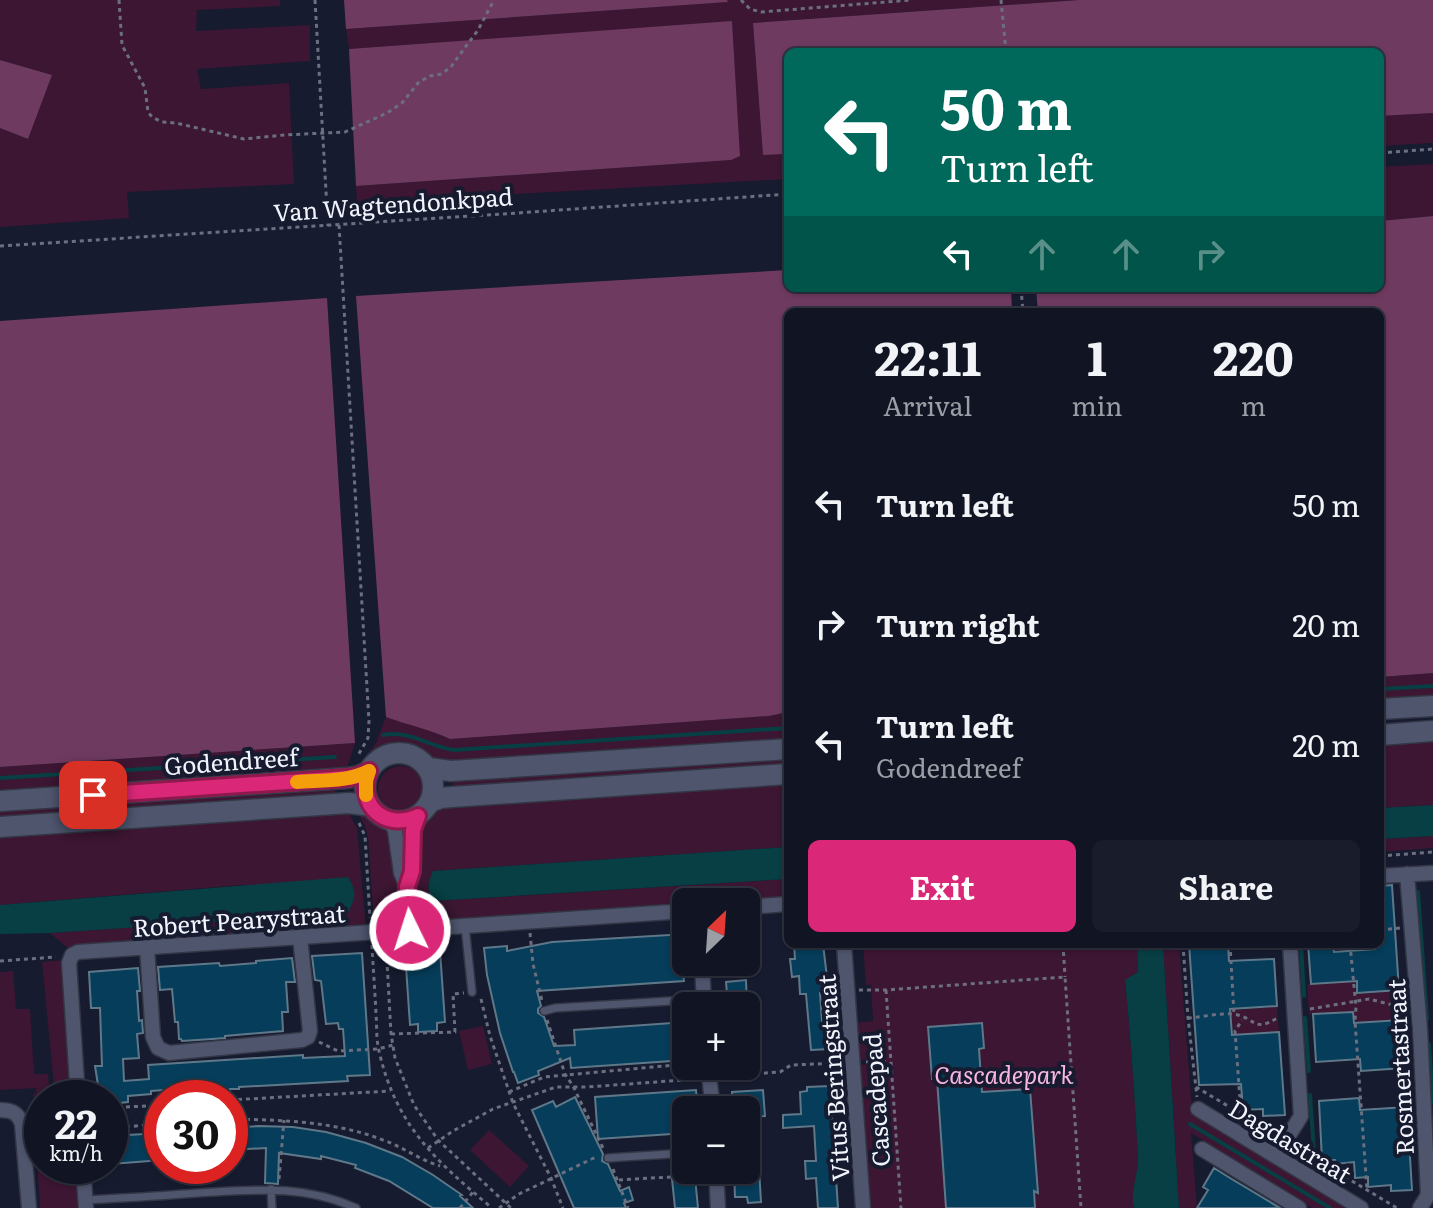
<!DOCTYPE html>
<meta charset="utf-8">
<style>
body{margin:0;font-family:Literata,serif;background:#191d2b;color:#f1f3f6;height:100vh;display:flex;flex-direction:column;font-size:30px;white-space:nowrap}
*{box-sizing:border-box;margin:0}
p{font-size:26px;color:#9c9ea6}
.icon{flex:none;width:44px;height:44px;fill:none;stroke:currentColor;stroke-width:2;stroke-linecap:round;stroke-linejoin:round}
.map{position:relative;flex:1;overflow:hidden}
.side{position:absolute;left:784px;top:308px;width:600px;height:640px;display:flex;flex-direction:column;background:#101423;border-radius:12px;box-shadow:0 2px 6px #0004,0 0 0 2px #303341}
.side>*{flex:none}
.top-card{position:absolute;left:784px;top:48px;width:600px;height:244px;border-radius:12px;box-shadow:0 2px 6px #0004,0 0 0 2px #303341;background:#00695c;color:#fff;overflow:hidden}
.needle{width:52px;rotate:25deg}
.buttons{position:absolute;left:672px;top:888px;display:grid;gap:16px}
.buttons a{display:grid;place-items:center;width:88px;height:88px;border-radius:12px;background:#101423;box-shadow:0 2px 6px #0004,0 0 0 2px #303341;font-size:40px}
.speed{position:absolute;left:24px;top:1080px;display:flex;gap:16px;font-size:40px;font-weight:700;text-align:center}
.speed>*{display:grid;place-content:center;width:104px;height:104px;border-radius:50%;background:#101423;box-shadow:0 2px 6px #0004,0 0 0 2px #303341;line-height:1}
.speed small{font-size:20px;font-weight:400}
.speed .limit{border:12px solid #d22;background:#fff;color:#111}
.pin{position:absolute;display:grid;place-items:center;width:68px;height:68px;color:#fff;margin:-34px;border-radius:16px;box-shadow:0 4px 12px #0006}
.me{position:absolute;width:88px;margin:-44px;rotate:356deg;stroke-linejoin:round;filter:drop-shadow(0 0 6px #0008)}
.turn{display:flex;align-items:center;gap:28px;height:168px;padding:0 24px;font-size:36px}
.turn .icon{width:104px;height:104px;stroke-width:2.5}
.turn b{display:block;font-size:56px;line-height:68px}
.lanes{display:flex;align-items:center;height:76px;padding:0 24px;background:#0003;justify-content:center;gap:40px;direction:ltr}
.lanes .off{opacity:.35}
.eta{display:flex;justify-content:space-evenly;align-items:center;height:136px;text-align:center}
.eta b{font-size:48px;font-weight:700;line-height:56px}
.action{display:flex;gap:16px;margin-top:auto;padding:16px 24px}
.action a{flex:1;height:92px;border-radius:12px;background:#db2777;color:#fff;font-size:32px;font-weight:700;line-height:92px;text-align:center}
.action a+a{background:#191d2b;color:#f1f3f6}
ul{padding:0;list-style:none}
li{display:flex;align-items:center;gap:24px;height:120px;padding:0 24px}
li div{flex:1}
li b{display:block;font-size:30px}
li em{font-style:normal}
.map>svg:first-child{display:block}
.green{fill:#3c1632}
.forest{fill:#6f3a60}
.water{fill:#073f44}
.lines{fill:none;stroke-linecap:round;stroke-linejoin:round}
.stream{stroke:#073f44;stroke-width:4}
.building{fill:#053d5a;stroke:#5f7889;stroke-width:2}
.lane-casing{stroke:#333645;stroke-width:10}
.street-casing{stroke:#333645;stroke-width:17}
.secondary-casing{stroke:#333645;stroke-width:23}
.path{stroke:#6b6f7f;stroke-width:3;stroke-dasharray:4 4;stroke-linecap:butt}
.lane{stroke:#4e556d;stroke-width:7}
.street{stroke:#4e556d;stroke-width:14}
.secondary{stroke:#4e556d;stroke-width:20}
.route-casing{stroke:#8e194d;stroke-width:20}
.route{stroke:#db2777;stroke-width:14}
.slow{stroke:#f59e0b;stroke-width:14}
.labels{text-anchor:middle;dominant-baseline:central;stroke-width:8;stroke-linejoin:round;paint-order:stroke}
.street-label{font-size:24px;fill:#f1f4fc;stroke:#161b2f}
.park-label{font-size:24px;font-style:italic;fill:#f9b6e4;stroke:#161b2f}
</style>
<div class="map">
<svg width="1433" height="1208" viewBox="0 0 1433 1208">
<rect width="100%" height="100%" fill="#161b2f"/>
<!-- green -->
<path class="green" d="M0 0H280V6L197 10 196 31 310 25V61L197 69 201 89 289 83 294 184 127 192 129 218 0 227V128L28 139 52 75 0 60Z
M727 0H1079L753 23 763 155 788 154V179L357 203 356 186 731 160 740 155 732 22 349 49 346 29 727 2Z
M1433 113V143L1380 146V116Z
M1433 164V216L1380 221V167Z
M1433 673V700L1380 704V677Z
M788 712V745L450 767C445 765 438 763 432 760 417 751 403 742 385 750 374 754 369 764 358 768L376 743 386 717C407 725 429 729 450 739L769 716Z
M1433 737V805L1380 808V740Z
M355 743 345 774 0 799V767Z
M788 754V771L454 793 453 776Z
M378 789a23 23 0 1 1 46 0a23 23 0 1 1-46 0Z
M788 779V847L433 871C428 883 426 890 434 901L788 879V900L686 902V907L429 924 422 922 416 912C416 893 414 845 421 829 426 818 438 810 449 804Z
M335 784 336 801 0 824V807Z
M347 809 357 828 366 928 69 949 50 933 347 913 354 898V887L241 885 0 905V832Z
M356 809C370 814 381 820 390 832L404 911 403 920 396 926 376 927 374 924 368 837 365 826Z
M1433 836V848L1380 852V839Z
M863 944H1137L1138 972 1125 981C1131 1040 1135 1100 1138 1159 1138 1175 1131 1193 1134 1208H868L859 1065 875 1063 874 1059 858 1060 856 1023 873 1021 871 985H866Z
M1163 944H1179L1192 1109 1351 1208H1312L1191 1133 1197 1208H1179Z
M63 960 73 1098H42V1166H78L80 1208H40L33 1094 36 1093V1088L0 1090V972L13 971 16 1009H30L34 1074H48L49 1086H54L42 962Z
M1354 981 1356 994 1399 991 1401 1020 1355 1023 1353 1012 1309 1015 1307 984Z
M1277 1007 1279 1031 1233 1035 1232 1022 1195 1025 1194 1011 1235 1008 1236 1010Z
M483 1026 492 1064 468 1070 459 1031Z
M489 1130 529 1166 510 1187 470 1150Z"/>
<!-- forest -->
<path class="forest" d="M344 0H727L728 2 346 29Z
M1079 0H1433V113L1380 116V52H788V154L763 155 753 23Z
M732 21 740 156 731 160 356 186 349 49Z
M0 60 52 75 28 139 0 128Z
M1433 216V673L1380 677V312H1038L1036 288H1380V221Z
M788 270V288H1011L1012 312H788V712L769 716 450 739C429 729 407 725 386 717L356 296Z
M327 298 355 743 0 767V321Z"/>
<!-- water -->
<path class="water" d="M1433 805V836L1380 839V808Z
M788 847V879L433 901C426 890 428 882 433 871Z
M348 877C358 893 355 897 348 913L50 933 0 934V905Z
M1137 944H1163L1179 1208H1134C1130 1193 1138 1175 1138 1159 1135 1099 1131 1040 1125 980L1138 972Z"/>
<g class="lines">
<!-- stream -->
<path class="stream" d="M1380 689 1433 686
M383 735C410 730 430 747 454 750L788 728
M0 778 335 757
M1418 892 1427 1019
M1301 944 1304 996
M1305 1018 1309 1071
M1429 1044 1433 1102
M1310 1095 1314 1151
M1190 1124 1330 1208"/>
</g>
<!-- building -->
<path class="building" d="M1392 885 1399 990 1357 993V981L1311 984 1308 944H1333L1334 952 1375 949 1374 944H1380V886Z
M686 934V957H681L684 981 537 991 541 1006 538 1009V1013L544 1017 554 1046 575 1045 574 1030 686 1022V1060L571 1068 570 1058 538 1071 539 1075 518 1083 514 1072H513L500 1033 487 975 484 948 507 946V951L552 942Z
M794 944H823L828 986H826V992L820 993 822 1021 829 1020 830 1049 811 1050 806 994H800L799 976 792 977 790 959H795Z
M1189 944H1228L1229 961 1274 959 1277 1006 1230 1009 1232 1035 1279 1032 1285 1115 1263 1116V1109L1243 1110 1241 1084 1199 1085Z
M440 951 445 1022 437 1023V1031L418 1032V1024L410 1025 405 952Z
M362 953 370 1075 347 1076 348 1081 239 1087V1089H230V1092H219V1086L151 1091V1094L128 1096V1102L110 1104V1098H100L95 1066H102L100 1008H91L89 972 138 968 140 991H137L139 1021 142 1020 143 1033 137 1034 139 1058 123 1059 124 1081 149 1079 148 1065 303 1055V1058L345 1056 343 1029H339L338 1023 326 1024 321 981 315 980 312 956Z
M292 958 295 982H286L288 1012H282L283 1031 225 1036V1038L212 1039 182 1041 181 1039H179L178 1022H175L172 989 160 990 158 967 219 963 220 966 256 963V961Z
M746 980 747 1006H728L726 982Z
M1353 1012 1354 1023 1401 1020 1404 1068 1361 1071 1360 1059 1316 1062 1313 1014Z
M982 1023 984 1048 979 1049 982 1092 1030 1089 1038 1193 1034 1191 1035 1208H946L937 1079H932L928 1027Z
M830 1086 838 1208H818L816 1178 806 1179 805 1161H816L814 1126 783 1128V1115L801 1114 800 1092 807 1091V1087Z
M696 1090 698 1110H686V1133L598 1139 595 1097Z
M763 1090 765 1116 756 1117 761 1202 748 1203 747 1197H735L734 1171 746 1170V1110H733L732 1092Z
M575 1097 603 1154 602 1161 608 1164 620 1191 629 1187 633 1200 624 1203 626 1208H574L532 1110 553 1101 556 1107Z
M1359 1098 1360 1110 1407 1107 1412 1190 1391 1191V1185L1368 1187V1177L1355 1178 1354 1162 1336 1164 1335 1160H1322L1319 1101Z
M259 1126 293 1127 326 1132 366 1143 402 1157 433 1175 462 1195 460 1196 473 1208H433L389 1181 355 1168 356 1165 321 1156V1159L279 1153 278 1184 265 1183 266 1148 230 1150V1128Z
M162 1133V1160L111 1164 110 1136Z
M1214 1168 1230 1178 1280 1208H1197L1208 1190 1203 1187Z
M695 1177 698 1208H675L672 1179Z"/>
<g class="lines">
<!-- lane casing -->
<g class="lane-casing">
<path id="lane" d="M465 926 472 992
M544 1011 555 1008 703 999
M608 1158 686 1153
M271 1189 272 1208
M86 1200C123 1198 160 1196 197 1193 254 1190 302 1184 356 1208"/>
</g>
<!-- street casing -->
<g class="street-casing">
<path id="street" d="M386 819 393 826 395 831 401 873 407 887 410 930
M1407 874 1420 1029 1428 1195 1420 1208
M1380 876 1433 873
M407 887C414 863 409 838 418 816
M746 907 788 904
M844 944 863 1208
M147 947 153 1037 158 1048 169 1053 302 1040 308 1037 310 1031 300 937
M702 962 704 1006
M708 1066 713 1110
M78 1098 69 963 72 955 78 952 686 911
M1198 1109 1361 1208
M0 1110C12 1110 18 1113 22 1124L29 1208
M1202 1149 1299 1208
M1276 1156 1301 1116 1290 944
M83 1166 86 1208
M716 1170 718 1208"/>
</g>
<!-- secondary casing -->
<g class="secondary-casing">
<path id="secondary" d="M1380 709 1433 706
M1380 735 1433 731
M365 787a34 34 0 1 1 68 0a34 34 0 1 1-68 0Z
M428 768 451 771 788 749
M0 801 347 778 359 776 369 771
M430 802 441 798 452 797 788 774
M0 827 349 803 371 806"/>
</g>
<!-- path -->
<path class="path" d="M119 0 122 45 145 88 148 112 152 117 162 122 176 123 244 139 284 135 345 132 387 113 402 103 419 82 430 76 441 74 450 68 478 30 494 0
M315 0 328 226
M741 0 750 9 761 12 911 0
M1001 0 1006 52
M1380 153 1433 149
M339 225 369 721 368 738 357 757
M0 246 503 214 788 194
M1021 288 1023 312
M359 823 365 836 370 918
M1380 856 1433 852
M1380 930 1400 928
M530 933 533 964 542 1001
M386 943 391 1034 395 1058 414 1105 438 1140 511 1208
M1063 944 1065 977
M1183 944 1188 1018 1197 1097
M1230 944 1234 1014
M1350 944 1356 1007 1355 1021 1367 1190
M372 945C373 968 375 991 376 1014 377 1026 376 1039 379 1051 396 1126 436 1161 492 1208
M0 961 56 957
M859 990H886L1065 977 1081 1208
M886 990 901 1208
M481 999 490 1036 513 1103 551 1178 563 1208
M1310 1009 1369 999 1404 1008
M1188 1018C1202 1017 1219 1013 1233 1014 1256 1017 1252 1034 1279 1017
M547 1020 565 1074 573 1086 603 1148
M391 1034 455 1032 453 994 464 993
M319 1042 338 1051 378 1049 393 1045
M866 1062 890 1061
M724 1076 780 1072 791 1065 839 1063
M1196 1087 1275 1134
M509 1092 544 1077 686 1064
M230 1100 390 1091
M110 1108 162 1105
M1241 1114 1235 1031 1242 1020
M230 1119C282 1120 334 1121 383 1140 403 1147 420 1160 440 1166
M110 1128 162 1124
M428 1148 453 1131 493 1109 556 1087H587L697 1079
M1297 1148 1397 1208
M613 1169 628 1208
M279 1179 284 1120
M619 1180 703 1175
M460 1208 473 1192
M499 1208 519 1194 598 1156"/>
<!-- lane -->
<use href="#lane" class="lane"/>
<!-- street -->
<use href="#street" class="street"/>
<!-- secondary -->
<use href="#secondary" class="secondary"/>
</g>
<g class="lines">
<!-- route casing -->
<g class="route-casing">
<path id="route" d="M93 795 347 778 359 776 369 771C356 806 385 831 418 816L413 830 412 871 407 887 410 930"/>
</g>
<!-- route -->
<use href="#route" class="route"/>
<!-- slow -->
<path class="slow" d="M297 782C321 780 348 782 369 771L366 780V795"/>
</g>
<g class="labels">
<!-- street labels -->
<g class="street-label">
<text transform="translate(393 203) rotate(-4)">Van Wagtendonkpad</text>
<text transform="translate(231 760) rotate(-4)">Godendreef</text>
<text transform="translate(239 919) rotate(-4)">Robert Pearystraat</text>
<text transform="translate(1399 1067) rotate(-93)">Rosmertastraat</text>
<text transform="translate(832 1078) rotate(-94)">Vitus Beringstraat</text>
<text transform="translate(875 1100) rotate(-94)">Cascadepad</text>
<text transform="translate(1291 1140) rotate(31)">Dagdastraat</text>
</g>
<!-- park labels -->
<g class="park-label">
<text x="1004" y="1073">Cascadepark</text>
</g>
</g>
</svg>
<div class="buttons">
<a><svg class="needle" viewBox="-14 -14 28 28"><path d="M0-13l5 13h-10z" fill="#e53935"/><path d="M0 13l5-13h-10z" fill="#9c9ea6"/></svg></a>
<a>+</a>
<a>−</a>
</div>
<div class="speed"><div>22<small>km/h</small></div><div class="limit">30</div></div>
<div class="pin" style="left:93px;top:795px;background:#d93025"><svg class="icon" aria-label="arrive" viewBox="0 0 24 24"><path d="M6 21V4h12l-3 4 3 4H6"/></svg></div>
<svg class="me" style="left:410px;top:930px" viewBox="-20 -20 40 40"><circle r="17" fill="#db2777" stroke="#fff" stroke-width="3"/><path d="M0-11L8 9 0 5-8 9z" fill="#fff"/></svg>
<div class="top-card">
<div class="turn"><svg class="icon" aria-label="left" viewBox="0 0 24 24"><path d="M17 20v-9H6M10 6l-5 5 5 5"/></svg><div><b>50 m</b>Turn left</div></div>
<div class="lanes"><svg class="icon" aria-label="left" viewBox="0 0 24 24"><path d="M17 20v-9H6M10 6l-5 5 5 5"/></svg><svg class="icon off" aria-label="ahead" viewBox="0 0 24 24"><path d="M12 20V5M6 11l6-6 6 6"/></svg><svg class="icon off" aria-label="ahead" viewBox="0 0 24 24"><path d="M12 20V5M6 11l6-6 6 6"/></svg><svg class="icon off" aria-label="right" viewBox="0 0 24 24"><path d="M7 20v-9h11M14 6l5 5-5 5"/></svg></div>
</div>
<section class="side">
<div class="eta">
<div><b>22:11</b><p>Arrival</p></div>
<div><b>1</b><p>min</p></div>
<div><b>220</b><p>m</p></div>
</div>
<ul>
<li><svg class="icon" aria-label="left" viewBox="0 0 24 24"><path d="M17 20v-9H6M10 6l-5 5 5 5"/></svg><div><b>Turn left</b></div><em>50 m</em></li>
<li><svg class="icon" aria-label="right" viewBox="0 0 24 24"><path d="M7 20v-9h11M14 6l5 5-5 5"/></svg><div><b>Turn right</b></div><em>20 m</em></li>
<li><svg class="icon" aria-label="left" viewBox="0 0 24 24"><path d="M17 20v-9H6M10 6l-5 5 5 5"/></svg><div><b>Turn left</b><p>Godendreef</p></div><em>20 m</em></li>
</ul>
<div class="action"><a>Exit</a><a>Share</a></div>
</section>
</div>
